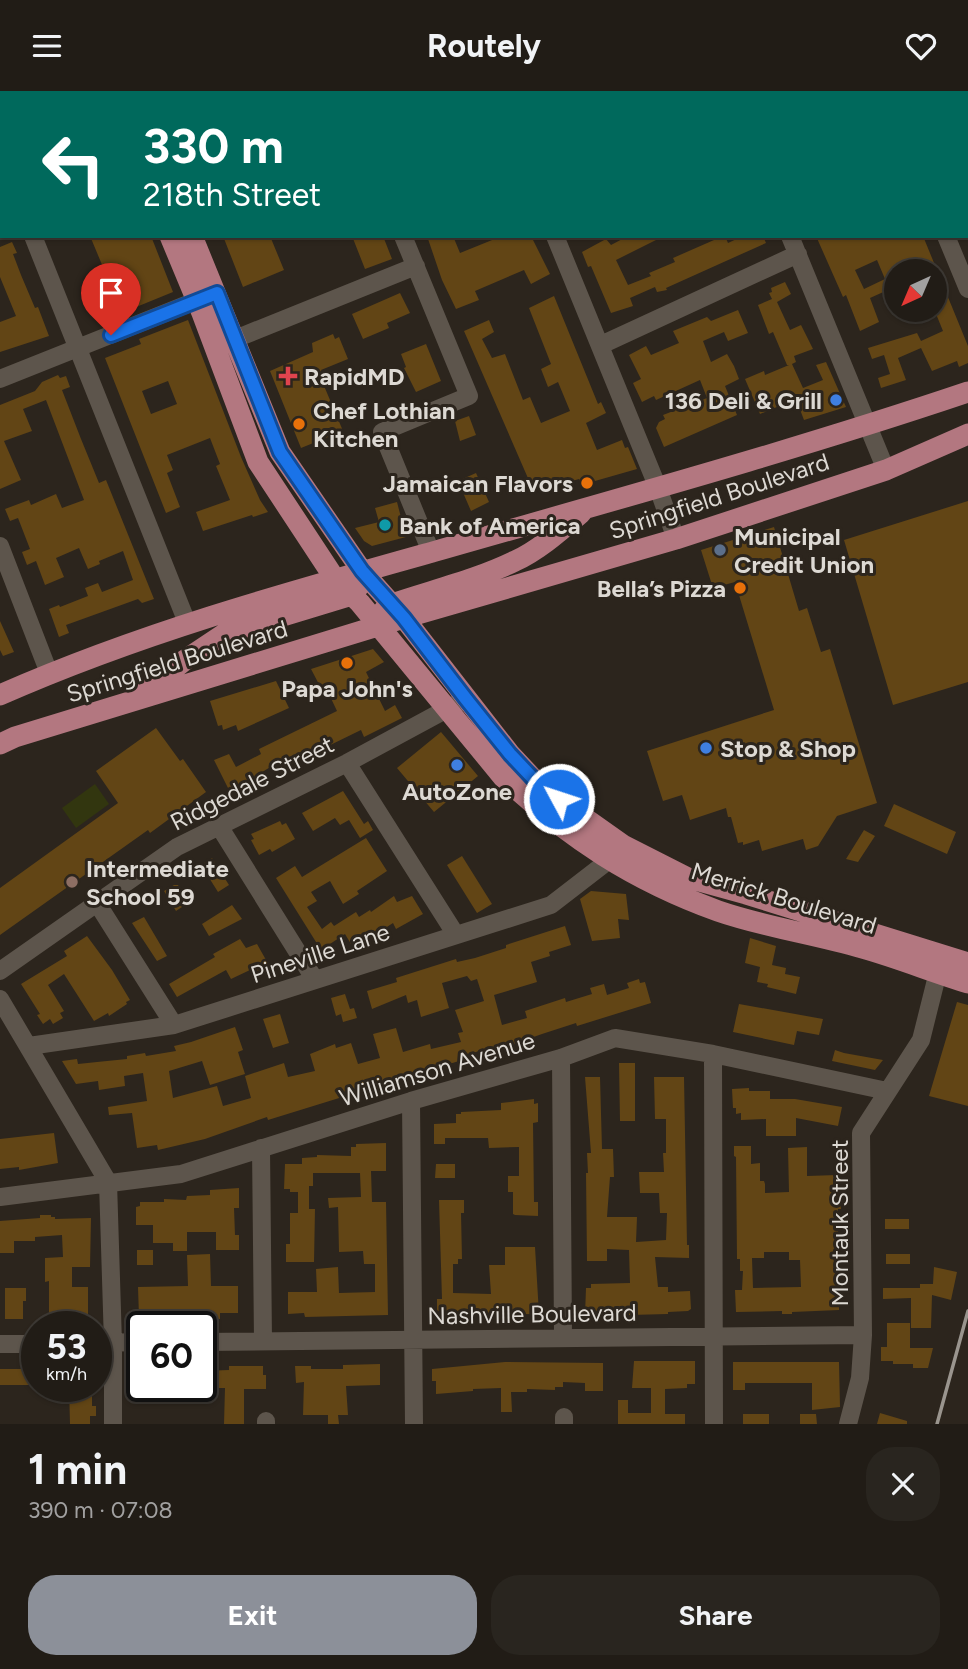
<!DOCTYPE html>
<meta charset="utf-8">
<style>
body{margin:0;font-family:Figtree,sans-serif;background:#29251f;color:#f1f3f6;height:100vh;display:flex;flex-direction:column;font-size:26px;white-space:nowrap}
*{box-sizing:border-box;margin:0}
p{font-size:23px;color:#a2a1a1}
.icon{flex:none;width:38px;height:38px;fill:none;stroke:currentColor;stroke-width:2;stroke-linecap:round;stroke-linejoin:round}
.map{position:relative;height:1333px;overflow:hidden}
.drawer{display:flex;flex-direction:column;background:#211c16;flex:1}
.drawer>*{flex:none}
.guide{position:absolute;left:0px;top:0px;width:970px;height:147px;box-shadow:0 2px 5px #0004,0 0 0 2px #3e3a35;background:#00695c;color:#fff;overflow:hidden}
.needle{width:46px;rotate:224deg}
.buttons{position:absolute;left:884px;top:168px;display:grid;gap:14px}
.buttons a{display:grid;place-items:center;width:63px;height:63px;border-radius:50%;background:#211c16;box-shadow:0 2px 5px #0004,0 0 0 2px #3e3a35;font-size:35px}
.speed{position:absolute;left:21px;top:1220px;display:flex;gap:14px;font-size:35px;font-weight:700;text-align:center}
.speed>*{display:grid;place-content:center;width:91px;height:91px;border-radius:50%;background:#211c16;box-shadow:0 2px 5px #0004,0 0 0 2px #3e3a35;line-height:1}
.speed small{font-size:18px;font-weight:400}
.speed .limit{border:4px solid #111;border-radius:10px;background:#fff;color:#111}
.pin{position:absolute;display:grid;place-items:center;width:60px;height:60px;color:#fff;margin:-72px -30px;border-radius:50% 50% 50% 0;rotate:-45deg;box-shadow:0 0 7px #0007}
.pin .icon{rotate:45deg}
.me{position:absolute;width:77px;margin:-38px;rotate:310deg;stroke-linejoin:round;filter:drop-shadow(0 0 5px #0008)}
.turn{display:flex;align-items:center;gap:24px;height:147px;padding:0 28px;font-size:32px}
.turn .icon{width:91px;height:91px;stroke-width:2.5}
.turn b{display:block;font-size:49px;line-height:60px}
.round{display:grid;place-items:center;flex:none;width:74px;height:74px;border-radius:28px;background:#29251f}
.headline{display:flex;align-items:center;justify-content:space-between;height:119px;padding:0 28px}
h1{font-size:42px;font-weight:700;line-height:52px}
.cta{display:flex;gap:14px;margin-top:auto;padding:14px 28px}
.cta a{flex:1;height:80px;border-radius:28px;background:#8c9099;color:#fff;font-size:28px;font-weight:700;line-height:80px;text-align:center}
.cta a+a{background:#29251f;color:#f1f3f6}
header{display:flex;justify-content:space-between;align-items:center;height:91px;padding:0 28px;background:#211c16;font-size:32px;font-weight:700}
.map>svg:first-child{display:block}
.green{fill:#32360f}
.building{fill:#624515;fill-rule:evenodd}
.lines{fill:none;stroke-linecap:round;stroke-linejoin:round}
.minor{stroke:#5d554c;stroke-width:18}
.major{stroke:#b37780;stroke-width:21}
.rail{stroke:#9a958e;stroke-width:3.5}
.route-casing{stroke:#114b97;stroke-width:18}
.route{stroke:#1a73e8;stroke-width:12}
.health-dot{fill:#e0444e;stroke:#2c251d;stroke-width:2.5}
.shop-dot{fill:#3f7fe0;stroke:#2c251d;stroke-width:2.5}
.food-dot{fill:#e8710a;stroke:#2c251d;stroke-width:2.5}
.culture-dot{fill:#0f9aa8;stroke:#2c251d;stroke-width:2.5}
.service-dot{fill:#5c6f8a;stroke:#2c251d;stroke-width:2.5}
.education-dot{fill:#8d6e63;stroke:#2c251d;stroke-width:2.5}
.labels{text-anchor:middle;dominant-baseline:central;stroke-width:6;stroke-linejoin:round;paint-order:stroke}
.poi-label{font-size:24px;font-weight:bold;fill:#ddd9d3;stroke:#2c251d;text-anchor:start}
.street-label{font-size:24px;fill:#ddd9d3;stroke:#2c251d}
</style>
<header><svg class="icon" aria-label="menu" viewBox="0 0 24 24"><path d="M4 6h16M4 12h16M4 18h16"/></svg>Routely<svg class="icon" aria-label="heart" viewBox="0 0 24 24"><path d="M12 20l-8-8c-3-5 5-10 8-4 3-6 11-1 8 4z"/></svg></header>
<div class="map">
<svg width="968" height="1333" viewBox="0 0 968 1333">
<rect width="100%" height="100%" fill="#2c251d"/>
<!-- green -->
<path class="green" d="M95 693 109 713 76 737 62 717Z"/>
<!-- building -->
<path class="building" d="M90 145H151L173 201 102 230 93 209 113 200Z
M223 145H270L284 179 243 196Z
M352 145H383L392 168 365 178Z
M427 145H453L460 162 502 145H531L550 183 531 193 524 179 475 200 479 209 456 218 442 189Z
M628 145H664L616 169 628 194 651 185 649 182 675 171 673 167 714 149 712 145H725L728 152 743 145H763L766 152 666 197 667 199 657 201 655 196 630 207 633 215 611 222 591 175 588 176 582 161 606 148 611 154Z
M816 145H923L968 255V272L959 276 957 270 932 280 921 257 898 267 906 289 881 297 878 287 890 283 884 264 872 268 868 257 917 242 921 250 943 240 934 218V180H891L893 184 896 182V213L890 198 870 207 879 231 860 240 846 204 843 206ZM877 169 885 188 864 198 855 179Z
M12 151 17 162 13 163 21 184 35 217 38 216 49 245 0 261V231L16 225 0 186V156Z
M785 191 791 203 777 211 790 239 801 234 813 258 794 265 796 271 792 273 803 297 823 289 816 274 826 271 846 316 804 329 796 308 760 323 745 288 764 280 765 284 789 274H787L773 241 769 243 758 214 772 208 769 202 772 201 771 197Z
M400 202 410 222 387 232 389 237 363 248 352 223Z
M554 205 598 313 601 311 606 322 586 332 597 359 622 349 625 357 628 356 637 378 595 390 582 396 579 388 534 401 464 240 489 229 494 241 482 248 492 267 505 263 523 309 530 306 541 332 570 320 558 291 548 296 541 278 551 273 529 217Z
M738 219 748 242 728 250 724 241 703 250 711 271 727 263 734 275 739 288 725 295 737 324 664 356 656 337 659 331 665 328 663 324 707 307 700 289 656 309 654 305 642 311 633 292 641 288 629 264 646 255 651 264 679 252 673 240 707 226 711 230Z
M188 229 241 366 260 409 268 421 253 426 252 424 203 440 196 421 230 409 216 375 220 373 210 347 167 364 173 379 167 382 180 416 166 422 105 267 141 253 139 248ZM168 290 177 313 151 323 142 300Z
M333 243 335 248 339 246 348 268 321 279 325 289 322 290 343 340 301 357 270 280 313 261 312 252Z
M426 253 441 290 416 301 404 277 406 276 401 263Z
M58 284 60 287 66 285 70 296 62 299 81 348 99 392 106 389 154 508 142 512 138 508 66 534 69 542 59 546 49 518 59 514 60 516 88 505 85 497 98 492 102 501 133 489 123 460 99 470 100 473 88 478 79 457 56 467 64 486 45 494 36 470 27 474 22 461 30 458 18 427 10 430 5 418 29 409 31 414 56 403 62 417 84 409 46 309 23 318 32 340 4 350 21 389 0 398V314L35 300 42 291Z
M469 325 476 344 460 350 455 330Z
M476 382 489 411 471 420 458 390Z
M968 410V591L893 614 844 449Z
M397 411 406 446 372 455 364 450 355 437 379 431 375 417Z
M774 436 799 520 807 517 821 561 830 558 877 712 837 725 818 755 806 759 803 748 762 760 759 749 743 754V751L738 752 731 726H728L726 717 690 729 682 704 663 710 647 660 774 619 735 491 713 497 701 459Z
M0 530 14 561 3 565 0 559Z
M373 558 384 571 366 581 385 620 395 614 402 627 364 646 361 639 275 681 272 675 259 683 262 687 230 701 214 669 229 663 236 676 261 663 259 658 337 620 327 599 323 601 311 578Z
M276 590 289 617 238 640 236 634 223 639 222 634 218 635 210 610Z
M156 637 180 670 183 668 206 701 150 742 148 739 0 844V797L118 712 96 680Z
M441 641 478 685 434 721 397 677Z
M343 700 364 733 368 730 373 739 360 747 349 729 340 734 335 727 313 740 302 722Z
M894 713 956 741 947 763 884 735Z
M280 730 282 734 286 732 295 748 272 761 270 758 259 764 251 749 254 748 251 743Z
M864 739 875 745 858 771 846 768Z
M366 747 387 780 357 800 359 803 343 813 330 790 311 801 317 810 307 816 322 838 331 831 334 835 356 821 359 826 370 819 371 821 394 805 397 811 412 805 423 823 396 838 393 832 376 843 373 839 351 853 345 843 321 859 276 787 295 775 302 786Z
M462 765 492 813 477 822 447 774Z
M212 767 229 794 218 801 201 774Z
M174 794H178L188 812 176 820 164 800Z
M591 800 626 803 629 829 618 828 620 847 592 850 580 808Z
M232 814 242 828 209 845 202 833Z
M144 826 167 865 157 870 132 832Z
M565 835 571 854 549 861 550 865 531 871 537 891 494 904 502 934 527 927 525 920 565 907 566 911 592 903 590 897 604 893 607 904 629 897 627 892 639 888 640 892 645 891 651 912 577 935 576 932 542 943 491 961 488 957 458 967 459 970 268 1029 267 1026 205 1048 158 1059 157 1054 137 1057 132 1022 109 1024 108 1016 147 1010 143 982 124 985 125 995 99 999 98 990 76 993 62 970 77 968 78 973 97 971 127 968V965L145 962 146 965 176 960 174 955 191 951 235 936 243 959 238 961 245 983 210 994 202 970 169 980 173 1007 217 995 223 1015 251 1007 245 985 284 972 288 986 315 980 310 963 335 953 336 957 351 952 358 973 380 967 373 943 396 937 403 961 430 953 431 958 461 951 458 942 463 941 455 919 484 910 477 888 471 890 467 885 442 892 449 917 421 926 417 909 408 912 406 904 372 918 367 900 397 891 396 887 418 880 456 868 457 871 475 867 506 857V854Z
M87 845 112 879 130 909 126 911 127 913 109 925 108 922 94 930 64 883 48 894 64 920 60 922 63 927 53 933 50 928 43 933 37 924 40 923 21 893 67 865 64 860Z
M750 847 776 855 772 874 786 877 785 883 800 886 796 903 767 896 768 893 757 891 760 876 745 872Z
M240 848 246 857 257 853 270 876 255 886 250 879 231 888 226 879 177 906 169 893 215 866 213 863Z
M345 903 350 918 354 917 357 927 343 931 341 923 336 925 331 907Z
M957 911 968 914V1015L929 1005Z
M739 913 823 928 819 944 797 940 794 954 733 941Z
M280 923 289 952 273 957 263 928Z
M835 959 844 962 883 969 875 979 832 970Z
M619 972H635V1030H620Z
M585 986H600L602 1058H613L614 1086H610L607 1126H637L636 1151 666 1149 667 1122H660L659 1102H640L639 1081H664L663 1062H666V1028H655L654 986H684L687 1154H689V1167L655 1166 658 1196H668V1201L690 1200 691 1218 688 1220 668 1221V1223L629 1224V1221L585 1224 586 1197H591V1193L630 1192 629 1159 607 1158V1170H587L586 1082H588L587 1062H591Z
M749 997V1000H770V1008H795L842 1016 838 1035 796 1027V1045H766V1028L741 1029V1022L736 1023V1017H733L732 998Z
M534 1008V1013L538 1012V1031L533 1032 534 1111H538V1125L515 1124 513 1123V1101H508V1085H519V1056L489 1057 488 1047H445V1053H434V1033L456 1032V1023H461V1021L501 1019V1012Z
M54 1042 58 1072 19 1079V1076L0 1078V1048Z
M386 1052V1080H371L372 1111H386L388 1224 305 1226 304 1222 288 1223V1201H317L316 1178 338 1176 339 1202 375 1201V1173H364L363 1160 339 1161 338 1116 329 1117 328 1107 361 1106 360 1082H313V1095H309V1118H315L314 1171H286V1153H290V1122H298V1101H290V1098H284L285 1073H302V1067L317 1066V1064L351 1065V1056H356V1053Z
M734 1055H751V1073L760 1072V1090H764L765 1093V1102L789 1101 788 1057 807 1056V1085L837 1084V1108H840L841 1118H838V1165H836L835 1189H839V1219L792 1221V1223H782V1220L736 1221 735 1199H742L743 1180H740V1168H737L736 1066 734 1065ZM764 1161H789V1169H800L801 1196 753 1197 752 1167H764Z
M436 1073H455V1087H435Z
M239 1097V1117H234L235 1144H239V1159H216V1141H187V1160H173V1152H153V1134H136V1116L140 1115V1111H164V1108L186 1109 187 1105 210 1104V1099Z
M439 1109H464V1122H461L462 1168H458V1173H453V1202L491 1203 489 1174H505V1156H535L539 1223 437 1224V1208H442Z
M40 1124H51V1126H55V1128L91 1127 90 1176H72V1196H88V1224L49 1227V1190L45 1191V1167L63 1166 62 1144 35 1146V1150H14V1162H0V1130L40 1127Z
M885 1128H909V1138H885Z
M137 1159H153V1174H137Z
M210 1163 211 1195H238V1222H220V1228L139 1226 138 1196 188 1195 187 1164Z
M886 1163H910V1173H886Z
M934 1176 957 1181 951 1209 932 1204 931 1237H911V1207L883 1208V1197H920V1193H933Z
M5 1197H26V1210H23V1228H5Z
M887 1232H910V1257H933L928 1277H913V1273H893V1270H881V1256H887Z
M634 1270H695V1293H687V1297L665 1298V1323H685V1333H618V1309H628V1322H651V1297H632Z
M505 1271 603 1272V1300H585V1292L563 1291V1296H555V1299L527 1298V1301H511L512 1321H501V1297L473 1298V1300L436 1303V1290H432V1278Z
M733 1271H839L840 1316 812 1319V1292H745V1299H733Z
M380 1273V1294L346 1295 348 1324H338L339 1333H328V1324H303L304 1291 296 1292 295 1275H311V1278H343V1274Z
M229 1275H263V1284H266V1298H244V1333H224L225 1297H201V1280L229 1279Z
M0 1278H35V1294H0Z
M69 1295H92V1315H96V1325H90V1333H70Z
M880 1322 907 1330V1333H877Z
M743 1323H769V1333H743Z
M800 1323H816L817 1333H800Z"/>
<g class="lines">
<!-- minor -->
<path class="minor" d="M343 0V2
M495 0 496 2
M728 0 729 2
M884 0V2
M316 2 320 0
M800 2 803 0
M0 62 2 66
M33 145 188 534
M403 145 469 305 382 341 431 461
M555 145 658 397 676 448
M790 145 886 379
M946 145 968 198
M235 248 416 175
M601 254 798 163
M0 288 208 205
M0 455 49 582
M347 672 456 844
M219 735 315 889
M97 812 174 934
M0 880 177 756 347 672 458 612
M0 908 108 1091 113 1252V1333
M29 955 174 934 551 814 608 770
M713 963 714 1333
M561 967 563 1246
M411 1010 414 1333
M261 1057 263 1250
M0 1106 181 1083 411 1010 561 967 615 947 713 963 887 1000
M201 1251 863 1244
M96 1252 142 1251
M0 1253H37
M564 1326V1333
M266 1333V1330
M848 1333 860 1287 863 1244 861 1042 921 949 941 869"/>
<!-- major -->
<path class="major" d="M109 0V2
M130 0 131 2
M170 145 202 222 258 371 335 488 360 512 503 686C567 746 634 790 718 820 764 836 814 843 862 857 898 867 932 881 968 892
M192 145 280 361 362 480 404 527 510 663 541 696 623 754 688 787 746 803 968 872
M383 520 392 513C433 499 476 489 515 470 539 459 560 440 581 422
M144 602 185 569 224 543 352 504 359 495
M0 604C140 542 289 501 436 460 614 409 793 360 968 301
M0 653 15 646 404 527 676 448 886 379 968 343"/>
<!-- rail -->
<path class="rail" d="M937 1333 968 1220"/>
</g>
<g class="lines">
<!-- route casing -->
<g class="route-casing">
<path id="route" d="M111 244 217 202 280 361 362 480 404 527 466 608 510 663 541 696 559 708"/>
</g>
<!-- route -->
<use href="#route" class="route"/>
</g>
<!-- markers -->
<path class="health-dot" d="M284.5 274.5h7v7h7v7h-7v7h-7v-7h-7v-7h7z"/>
<g class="shop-dot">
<circle cx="836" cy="309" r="7"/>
<circle cx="706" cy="657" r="7"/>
<circle cx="457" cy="674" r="7"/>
</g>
<g class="food-dot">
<circle cx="299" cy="333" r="7"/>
<circle cx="587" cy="392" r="7"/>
<circle cx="740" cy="497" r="7"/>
<circle cx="347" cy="572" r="7"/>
</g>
<circle class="culture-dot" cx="385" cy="434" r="7"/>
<circle class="service-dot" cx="720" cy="459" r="7"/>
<circle class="education-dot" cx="72" cy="791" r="7"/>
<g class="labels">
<!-- poi labels -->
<g class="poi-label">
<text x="304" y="285">RapidMD</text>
<text x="822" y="309" text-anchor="end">136 Deli &amp; Grill</text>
<text x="313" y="319">Chef Lothian<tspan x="313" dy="28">Kitchen</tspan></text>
<text x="573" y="392" text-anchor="end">Jamaican Flavors</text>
<text x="399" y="434">Bank of America</text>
<text x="734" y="445">Municipal<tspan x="734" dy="28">Credit Union</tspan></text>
<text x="726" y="497" text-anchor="end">Bella’s Pizza</text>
<text x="347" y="597" text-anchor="middle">Papa John's</text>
<text x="720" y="657">Stop &amp; Shop</text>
<text x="457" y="700" text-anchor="middle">AutoZone</text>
<text x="86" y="777">Intermediate<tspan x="86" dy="28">School 59</tspan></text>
</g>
<!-- street labels -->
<g class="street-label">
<text transform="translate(719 405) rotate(-18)">Springfield Boulevard</text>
<text transform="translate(177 570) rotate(-17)">Springfield Boulevard</text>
<text transform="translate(252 692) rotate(-27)">Ridgedale Street</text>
<text transform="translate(784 807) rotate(17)">Merrick Boulevard</text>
<text transform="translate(320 862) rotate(-18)">Pineville Lane</text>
<text transform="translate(437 978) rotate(-17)">Williamson Avenue</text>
<text transform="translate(839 1132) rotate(-90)">Montauk Street</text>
<text transform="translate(532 1223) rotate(-1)">Nashville Boulevard</text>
</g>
</g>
</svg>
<div class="buttons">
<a><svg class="needle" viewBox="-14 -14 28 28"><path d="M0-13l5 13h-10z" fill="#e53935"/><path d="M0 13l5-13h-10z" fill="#a2a1a1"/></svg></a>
</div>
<div class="speed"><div>53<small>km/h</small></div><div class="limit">60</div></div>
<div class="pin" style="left:111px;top:244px;background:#d93025"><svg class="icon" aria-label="arrive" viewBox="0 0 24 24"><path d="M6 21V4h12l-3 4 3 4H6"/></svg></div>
<svg class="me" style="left:559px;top:708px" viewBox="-20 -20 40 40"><circle r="17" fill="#1a73e8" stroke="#fff" stroke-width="3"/><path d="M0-11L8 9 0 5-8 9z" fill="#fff"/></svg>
<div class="guide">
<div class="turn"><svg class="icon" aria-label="left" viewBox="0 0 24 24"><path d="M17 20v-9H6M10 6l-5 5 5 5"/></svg><div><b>330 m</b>218th Street</div></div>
</div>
</div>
<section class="drawer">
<div class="headline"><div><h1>1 min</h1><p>390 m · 07:08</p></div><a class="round"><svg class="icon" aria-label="close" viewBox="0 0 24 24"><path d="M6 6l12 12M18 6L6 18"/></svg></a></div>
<div class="cta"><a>Exit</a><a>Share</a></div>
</section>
